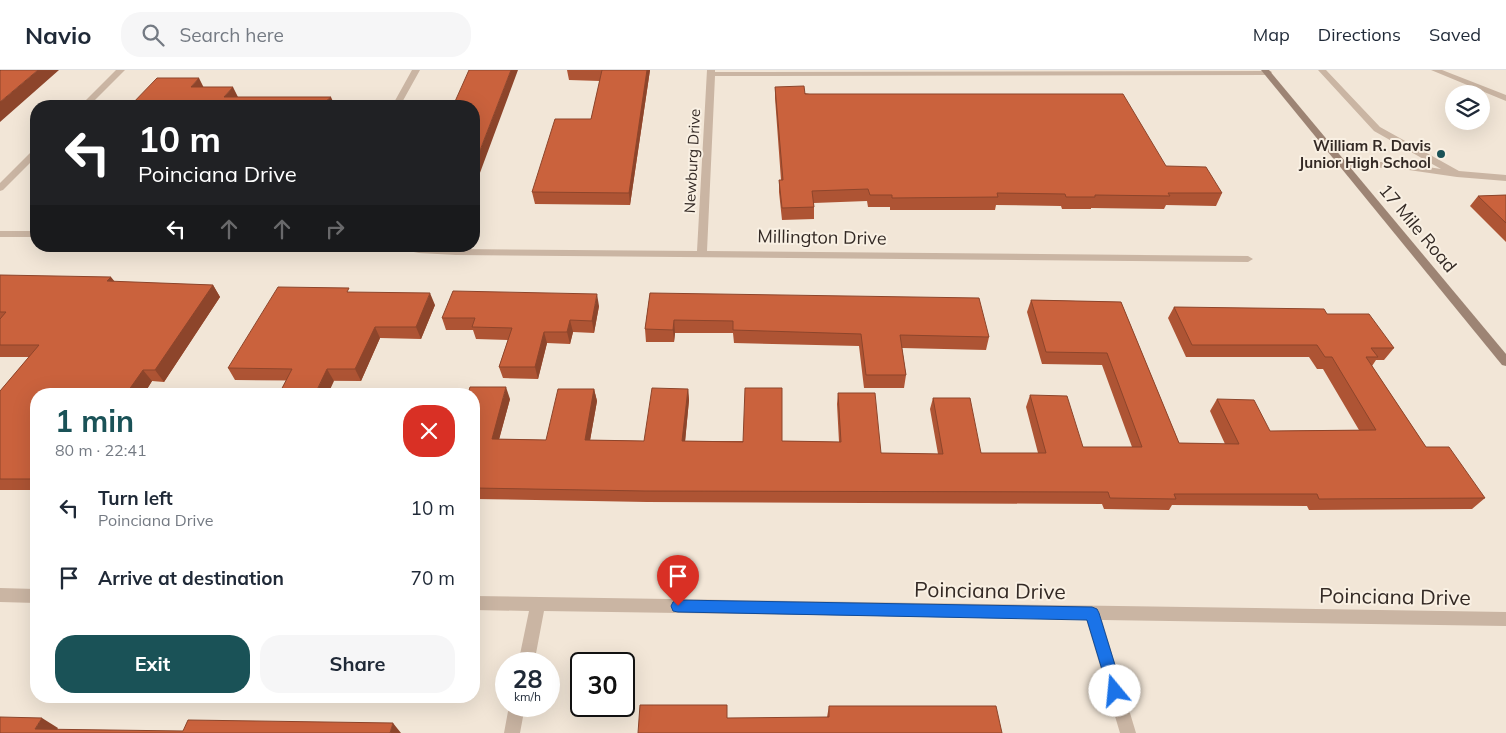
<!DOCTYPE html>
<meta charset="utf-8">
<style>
body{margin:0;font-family:Mulish,sans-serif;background:#f6f6f7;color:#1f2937;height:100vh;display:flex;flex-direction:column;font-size:19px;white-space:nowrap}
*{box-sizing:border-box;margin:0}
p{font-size:16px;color:#747a83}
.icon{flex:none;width:28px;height:28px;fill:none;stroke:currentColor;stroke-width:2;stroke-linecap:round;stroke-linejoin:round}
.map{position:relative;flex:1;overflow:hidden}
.details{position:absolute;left:30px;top:318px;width:450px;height:315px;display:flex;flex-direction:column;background:#fff;border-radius:20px;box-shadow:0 5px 20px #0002}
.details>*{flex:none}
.hud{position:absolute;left:30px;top:30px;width:450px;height:152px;border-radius:20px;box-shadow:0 5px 20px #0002;background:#202124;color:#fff;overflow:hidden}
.fabs{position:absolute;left:1445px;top:15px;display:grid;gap:10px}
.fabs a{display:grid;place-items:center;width:45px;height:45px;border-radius:50%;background:#fff;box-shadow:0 5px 20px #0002;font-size:25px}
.speed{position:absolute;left:495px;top:582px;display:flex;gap:10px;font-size:25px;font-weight:700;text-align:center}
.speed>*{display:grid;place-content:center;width:65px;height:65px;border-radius:50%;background:#fff;box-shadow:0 5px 20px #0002;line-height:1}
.speed small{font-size:12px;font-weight:400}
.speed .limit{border:2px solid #111;border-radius:8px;background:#fff;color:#111}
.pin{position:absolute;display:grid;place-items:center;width:42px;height:42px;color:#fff;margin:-51px -21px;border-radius:50% 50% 50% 0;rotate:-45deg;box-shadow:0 0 5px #0007}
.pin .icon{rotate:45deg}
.me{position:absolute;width:55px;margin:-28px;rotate:343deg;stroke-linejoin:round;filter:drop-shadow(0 0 4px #0008)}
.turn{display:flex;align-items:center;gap:18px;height:105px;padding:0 25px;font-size:22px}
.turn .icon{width:65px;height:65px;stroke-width:2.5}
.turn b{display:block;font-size:35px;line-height:42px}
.lanes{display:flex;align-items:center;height:48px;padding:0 25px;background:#0003;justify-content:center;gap:25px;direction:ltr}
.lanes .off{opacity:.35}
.round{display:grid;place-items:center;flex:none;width:52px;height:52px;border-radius:20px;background:#f6f6f7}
.headline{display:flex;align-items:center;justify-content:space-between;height:85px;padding:0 25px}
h1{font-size:30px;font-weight:700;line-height:38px;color:#1a5257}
.action{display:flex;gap:10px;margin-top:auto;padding:10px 25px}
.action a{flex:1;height:58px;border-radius:20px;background:#1a5257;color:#fff;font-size:20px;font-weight:700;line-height:58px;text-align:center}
.action a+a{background:#f6f6f7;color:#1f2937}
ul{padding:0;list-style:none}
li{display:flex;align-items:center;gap:15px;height:70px;padding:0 25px}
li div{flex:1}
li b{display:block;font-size:19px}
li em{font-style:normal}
header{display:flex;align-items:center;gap:30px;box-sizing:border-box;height:70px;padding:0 25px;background:#fff;border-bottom:1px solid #e0e1e3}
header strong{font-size:24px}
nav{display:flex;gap:28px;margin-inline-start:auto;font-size:18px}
.search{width:350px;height:45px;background:#f6f6f7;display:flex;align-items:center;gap:12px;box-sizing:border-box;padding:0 18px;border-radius:20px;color:#747a83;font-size:19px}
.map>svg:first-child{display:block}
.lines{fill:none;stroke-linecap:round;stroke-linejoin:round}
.lane{fill:#cab5a3;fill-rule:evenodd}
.street{fill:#cab5a3;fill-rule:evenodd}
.secondary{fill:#9d8474;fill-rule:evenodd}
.wall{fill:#ae5434}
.shaded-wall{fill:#8d452b}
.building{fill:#ca623d;stroke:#8d452b}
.route{fill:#1a73e8;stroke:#114b97}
.poi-dot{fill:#1a5257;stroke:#f9f0e3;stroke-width:2}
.labels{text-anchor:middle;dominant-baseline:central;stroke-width:4;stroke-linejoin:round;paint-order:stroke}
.far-poi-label{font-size:15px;font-weight:bold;fill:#342a25;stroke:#f9f0e3;text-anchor:end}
.far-street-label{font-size:15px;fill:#342a25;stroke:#f9f0e3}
.street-label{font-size:18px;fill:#342a25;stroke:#f9f0e3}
.near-street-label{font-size:21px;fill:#342a25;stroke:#f9f0e3}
</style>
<header>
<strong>Navio</strong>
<div class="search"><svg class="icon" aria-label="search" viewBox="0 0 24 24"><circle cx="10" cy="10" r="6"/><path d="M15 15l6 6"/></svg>Search here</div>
<nav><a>Map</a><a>Directions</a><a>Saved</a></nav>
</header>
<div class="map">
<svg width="1506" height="663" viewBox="0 0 1506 663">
<rect width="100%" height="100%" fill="#f2e6d7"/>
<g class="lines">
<!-- lane -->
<path class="lane" d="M1318 0H1326L1380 57 1459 101 1506 105V111L1457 107 1395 98 1340 97 1338 95 1343 92H1395L1441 99 1374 61Z
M1431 0H1442L1506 25V31Z"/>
<!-- street -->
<path class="street" d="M116 0H125L89 36H80Z
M412 0H420L400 36H392Z
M707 0H715V2L1271 1 1272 3 1268 5 715 6 707 181 1248 186 1253 189 1248 192 456 185 419 183 393 178 392 176 456 179 697 181Z
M36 79V87L3 120 0 121V113L33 80Z
M0 161H36V167H0Z
M0 518 36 519V533L0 532Z
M474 526 1506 542V556L1102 550 1136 663H1120L1086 549 544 541 534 594H518L529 541 474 540Z
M509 636H525L520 663H504Z"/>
<!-- secondary -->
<path class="secondary" d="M1261 0H1269L1506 284V296L1502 295Z"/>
</g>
<!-- wall -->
<path class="wall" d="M567 0H650L630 135 535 134 532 122 591 49 600 11 569 10Z
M775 17 1166 96 1222 123 1216 136 1166 135 1164 139 1091 138V139H1062L1061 136 996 135 995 140H890V137H868L867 131 814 133V149L782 150 779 122V110H781L775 28Z
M1506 125V172L1470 136 1478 126Z
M0 205 114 212 213 215 220 227 164 312 152 311 144 324H36V420H0V321L29 287H0Z
M351 222 435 235 421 269 380 268 361 311 235 310 228 298Z
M650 223 989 267 986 280 902 278 906 305 904 318H864L859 276 734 273 733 263H675L674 272H646L645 259Z
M1031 230 1121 232 1179 373 1225 374 1210 341 1217 329 1270 361 1359 360 1323 299H1317L1309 287H1186L1168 248 1174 237 1327 244 1394 278 1384 290H1376L1372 296 1426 377 1485 428 1472 439 1309 440 1307 436 1172 435 1169 440 1104 439 1102 434 647 432 474 429V324L510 329 499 369 546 370 594 319 597 331 590 370 644 371 688 319 689 330 685 371H782L839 372 837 334 838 323 881 383 938 384 930 339 933 328 981 383H1038L1026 337 1030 325 1083 377H1132L1102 295 1042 294 1027 242Z
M599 236 594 263 573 262 570 274 547 273 538 309 503 308 499 297 508 270 476 269 473 260H446L442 248Z
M829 636 1002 663 827 647Z"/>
<!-- shaded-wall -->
<path class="shaded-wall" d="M38 0H59L0 52V32Z
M511 0H518L474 119V96Z
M647 0H650L630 135 629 123Z
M199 8 205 20 191 17Z
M233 17 239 29 224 27Z
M331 27 335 36H320Z
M111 207 120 218 107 211Z
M213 215 220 227 164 312 155 300Z
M430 223 435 235 421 269 416 257Z
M597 224 599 236 594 263 592 251Z
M570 250 573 262 570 274 567 262Z
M674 250 675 263 674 272 673 260Z
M375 257 380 268 361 311 355 299Z
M544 262 547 273 538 309 535 297Z
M327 299 334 311 328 324H315Z
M143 300 152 311 144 324H126Z
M506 317 510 329 496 381 492 369Z
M594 319 597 331 588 382 585 370Z
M688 319 689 330 684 383 682 371Z
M42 648 58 658 55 663 35 659Z
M393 653 401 663H390Z"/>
<!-- building -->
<path class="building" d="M1 0H38L0 32V1Z
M469 0H511L474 96V36H453Z
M602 0H647L629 123 532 122 555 49H591Z
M157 8H199L191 17H233L224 27H331L320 36H130Z
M804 16 805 24H1123L1166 96 1206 97 1222 123H1168L1170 126 1095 125V127H1066L1065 124 997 123 998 127 892 128V125H870L868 119 812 121 814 137 782 138 779 110H783L775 17Z
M1506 125V153L1478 126Z
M0 205 111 207 107 211 213 215 155 300H143L126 324H36V409H0V321L39 275H0V249L6 242H0Z
M278 217 349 218 347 222 430 223 416 257H375L355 299H327L315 324H279L292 299 228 298Z
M453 221 597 224 592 251 570 250 567 262H544L535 297H499L512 258 472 257 475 248H442Z
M650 223 979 228 989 267 900 265 906 305H866L861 264 733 260V251L674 250 673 260 645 259Z
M1031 230 1121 232 1179 373 1239 374 1217 329 1254 330 1270 361 1376 360 1332 287H1325L1317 275H1192L1174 237 1324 239 1327 244H1369L1394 278H1371L1378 287H1366L1426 377H1449L1485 428 1319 429 1317 424H1174L1176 429 1110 428 1108 422 645 421 474 418V324H468L470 317H506L492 369 546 370 558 319H594L585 370 644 371 652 318 688 319 682 371 743 372 745 318H782V371L841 372 838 323H875L881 383 943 384 933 328H970L981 383H1046L1030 325 1067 326 1083 377H1142L1107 283 1046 282Z
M375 320H411L409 324H373Z
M640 635H727V648L829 647V636H996L1002 663H638Z
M0 647 42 648 35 659 183 661 188 650 393 653 390 663H0Z"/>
<!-- route -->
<path class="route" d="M678 530 1092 537 1097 539 1099 543 1123 621 1121 626 1115 629 1110 626 1087 550 678 542 673 541 671 536 673 532Z"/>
<!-- markers -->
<circle class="poi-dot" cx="1441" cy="84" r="5"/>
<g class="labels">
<!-- far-poi labels -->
<g class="far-poi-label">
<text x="1431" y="75">William R. Davis<tspan x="1431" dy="17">Junior High School</tspan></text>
</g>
<!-- far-street labels -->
<g class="far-street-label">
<text transform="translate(692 91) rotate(-87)">Newburg Drive</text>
</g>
<!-- street labels -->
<g class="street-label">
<text transform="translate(1418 158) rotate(50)">17 Mile Road</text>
<text transform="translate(822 167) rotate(1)">Millington Drive</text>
</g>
<!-- near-street labels -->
<g class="near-street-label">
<text transform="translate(990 520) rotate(1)">Poinciana Drive</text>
<text transform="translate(1395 526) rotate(1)">Poinciana Drive</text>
</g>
</g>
</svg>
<div class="fabs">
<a><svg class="icon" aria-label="layers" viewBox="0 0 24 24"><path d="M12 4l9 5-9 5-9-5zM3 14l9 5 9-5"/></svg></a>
</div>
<div class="speed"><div>28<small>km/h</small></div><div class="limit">30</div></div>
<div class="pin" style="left:678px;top:536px;background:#d93025"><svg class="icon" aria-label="arrive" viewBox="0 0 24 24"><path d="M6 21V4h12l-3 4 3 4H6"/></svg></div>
<svg class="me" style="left:1115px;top:621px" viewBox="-20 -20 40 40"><circle r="19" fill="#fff"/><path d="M0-13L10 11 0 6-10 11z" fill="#1a73e8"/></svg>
<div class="hud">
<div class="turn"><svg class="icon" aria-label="left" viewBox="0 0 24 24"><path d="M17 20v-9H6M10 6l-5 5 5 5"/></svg><div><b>10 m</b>Poinciana Drive</div></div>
<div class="lanes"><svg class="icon" aria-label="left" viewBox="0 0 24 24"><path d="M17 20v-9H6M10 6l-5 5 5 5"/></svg><svg class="icon off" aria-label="ahead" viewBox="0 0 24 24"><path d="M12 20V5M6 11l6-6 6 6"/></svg><svg class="icon off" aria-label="ahead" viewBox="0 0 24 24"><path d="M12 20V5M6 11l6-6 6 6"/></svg><svg class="icon off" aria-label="right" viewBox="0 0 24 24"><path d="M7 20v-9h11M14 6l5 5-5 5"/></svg></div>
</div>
<section class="details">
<div class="headline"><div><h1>1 min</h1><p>80 m · 22:41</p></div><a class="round" style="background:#d93025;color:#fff"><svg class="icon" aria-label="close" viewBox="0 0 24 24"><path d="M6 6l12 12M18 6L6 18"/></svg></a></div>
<ul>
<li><svg class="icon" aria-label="left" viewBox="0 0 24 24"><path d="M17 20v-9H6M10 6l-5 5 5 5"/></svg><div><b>Turn left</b><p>Poinciana Drive</p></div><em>10 m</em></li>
<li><svg class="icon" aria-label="arrive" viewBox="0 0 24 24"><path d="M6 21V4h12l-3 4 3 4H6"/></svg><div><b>Arrive at destination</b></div><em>70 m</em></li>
</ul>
<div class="action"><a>Exit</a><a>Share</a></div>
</section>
</div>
